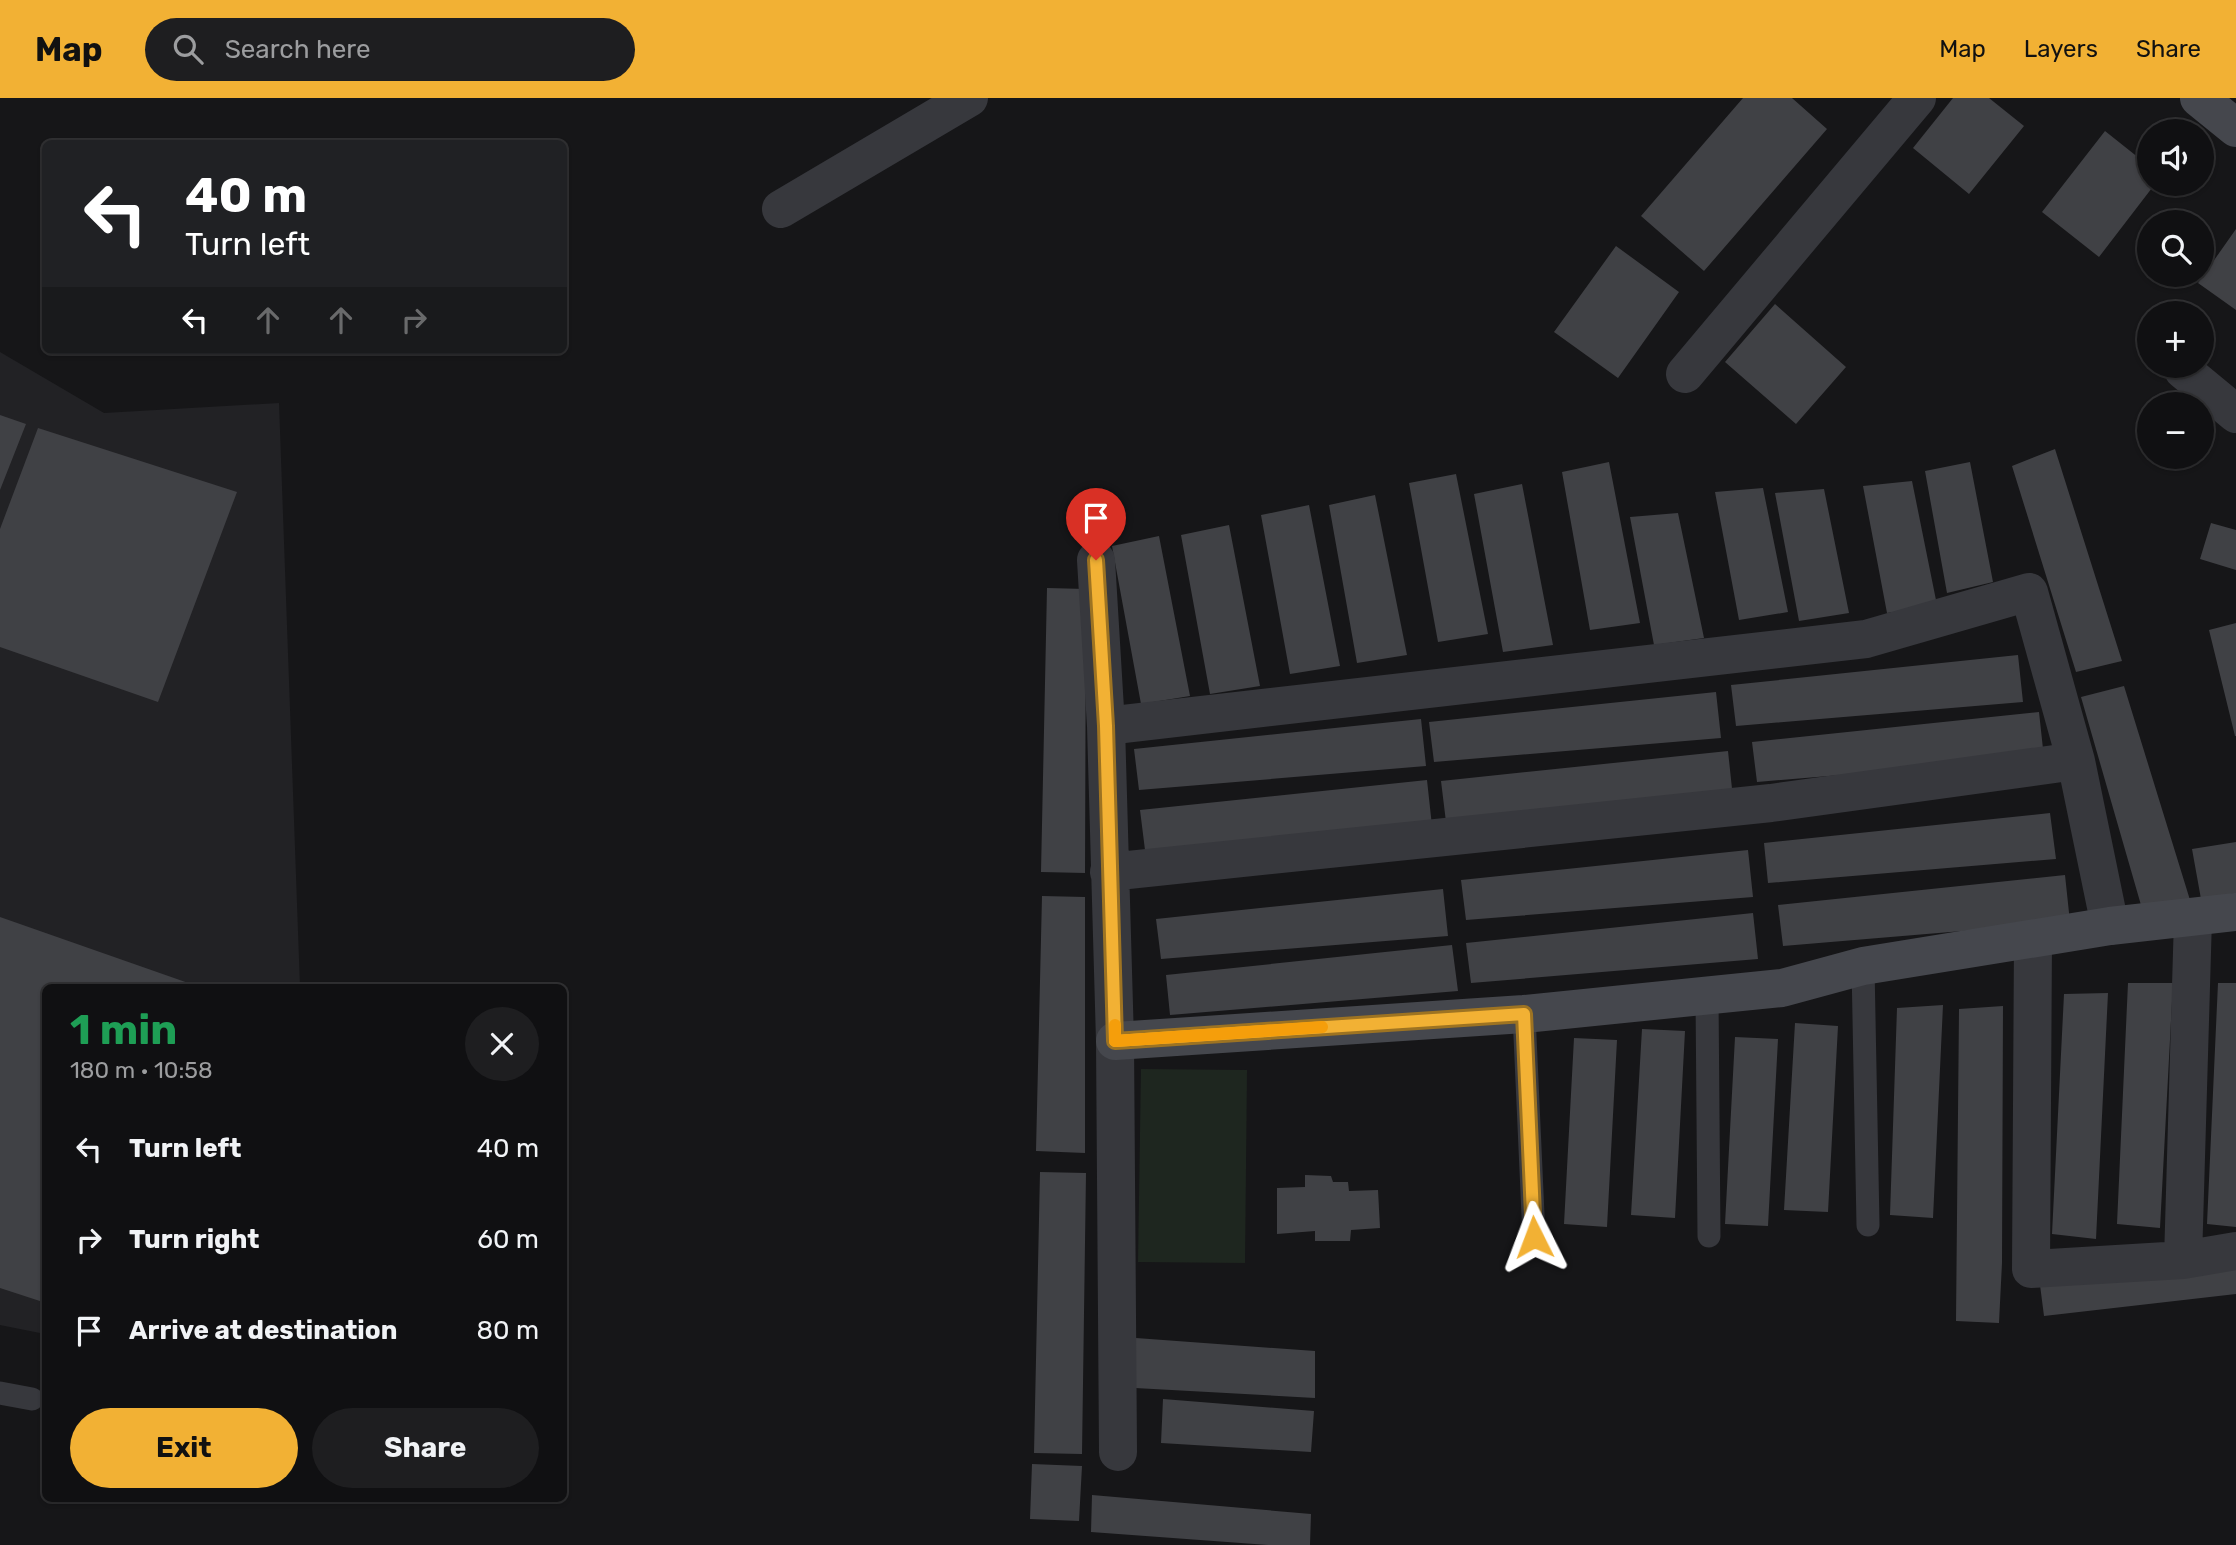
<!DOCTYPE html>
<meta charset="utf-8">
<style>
body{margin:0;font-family:Rubik,sans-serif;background:#1e1e20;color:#f1f3f6;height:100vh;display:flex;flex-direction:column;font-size:26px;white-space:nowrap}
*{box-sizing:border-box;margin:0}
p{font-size:23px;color:#9c9d9f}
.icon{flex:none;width:38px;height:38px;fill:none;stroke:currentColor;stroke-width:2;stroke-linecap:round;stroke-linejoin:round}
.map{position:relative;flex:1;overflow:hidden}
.details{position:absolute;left:42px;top:886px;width:525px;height:518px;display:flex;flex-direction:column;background:#101012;border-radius:10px;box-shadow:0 2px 5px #0004,0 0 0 2px #303032}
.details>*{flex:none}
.banner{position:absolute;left:42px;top:42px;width:525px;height:214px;border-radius:10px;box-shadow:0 2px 5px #0004,0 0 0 2px #303032;background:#202124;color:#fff;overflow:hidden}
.tools{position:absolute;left:2137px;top:21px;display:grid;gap:14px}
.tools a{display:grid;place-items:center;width:77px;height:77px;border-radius:50%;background:#101012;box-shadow:0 2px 5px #0004,0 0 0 2px #303032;font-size:35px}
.pin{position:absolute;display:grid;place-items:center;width:60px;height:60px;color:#fff;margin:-72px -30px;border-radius:50% 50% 50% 0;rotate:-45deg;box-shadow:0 0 7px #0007}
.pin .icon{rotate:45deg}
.me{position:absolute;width:77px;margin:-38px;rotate:357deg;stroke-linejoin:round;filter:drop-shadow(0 0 5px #0008)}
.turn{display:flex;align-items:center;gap:24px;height:147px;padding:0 28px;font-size:32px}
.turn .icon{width:91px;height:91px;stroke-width:2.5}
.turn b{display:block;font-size:49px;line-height:60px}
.lanes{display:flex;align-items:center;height:66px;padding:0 28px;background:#0003;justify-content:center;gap:35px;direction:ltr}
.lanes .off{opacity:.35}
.round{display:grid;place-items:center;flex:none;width:74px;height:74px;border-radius:37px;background:#1e1e20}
.headline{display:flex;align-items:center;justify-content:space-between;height:119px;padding:0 28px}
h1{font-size:42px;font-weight:700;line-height:52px;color:#1e9e55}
.cta{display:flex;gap:14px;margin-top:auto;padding:14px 28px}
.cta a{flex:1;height:80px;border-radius:42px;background:#f2b134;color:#111;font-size:28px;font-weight:700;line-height:80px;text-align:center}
.cta a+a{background:#1e1e20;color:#f1f3f6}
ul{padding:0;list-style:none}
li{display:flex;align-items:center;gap:21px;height:91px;padding:0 28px}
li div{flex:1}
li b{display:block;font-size:26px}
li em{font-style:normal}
header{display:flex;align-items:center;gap:42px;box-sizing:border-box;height:98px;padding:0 35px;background:#f2b134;color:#111}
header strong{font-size:33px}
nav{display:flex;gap:38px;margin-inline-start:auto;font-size:24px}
.search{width:490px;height:63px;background:#1e1e20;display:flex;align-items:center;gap:18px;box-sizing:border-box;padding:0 24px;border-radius:38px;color:#9c9d9f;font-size:26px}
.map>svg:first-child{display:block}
.built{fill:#222225}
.green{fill:#1e261f}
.building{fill:#404145}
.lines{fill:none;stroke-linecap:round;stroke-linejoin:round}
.lane{stroke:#37383d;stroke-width:23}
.street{stroke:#37383d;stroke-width:38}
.secondary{stroke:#45474d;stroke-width:38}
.route-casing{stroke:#9d7322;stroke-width:18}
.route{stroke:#f2b134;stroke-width:12}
.slow{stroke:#f59e0b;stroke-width:12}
</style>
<header>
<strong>Map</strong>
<div class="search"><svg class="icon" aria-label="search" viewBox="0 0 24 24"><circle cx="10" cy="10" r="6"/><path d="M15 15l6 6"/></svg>Search here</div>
<nav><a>Map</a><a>Layers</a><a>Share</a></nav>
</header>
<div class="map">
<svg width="2236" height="1447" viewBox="0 0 2236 1447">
<rect width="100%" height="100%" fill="#161618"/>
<!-- built -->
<path class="built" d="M0 254 104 315 279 305 300 889H46L45 1236 0 1227Z"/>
<!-- green -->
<path class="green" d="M1141 971 1247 972 1245 1165 1138 1164Z"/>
<!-- building -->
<path class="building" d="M1743 0H1792L1827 31 1704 173 1641 118Z
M1953 0H1989L2024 28 1969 96 1913 50Z
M2105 33 2149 68V86H2155L2099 159 2042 114Z
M2236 131V212L2198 185Z
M1616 148 1679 194 1618 280 1554 234Z
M1775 206 1846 269 1796 326 1725 264Z
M0 317 26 326 0 392Z
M38 330 237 394 158 604 0 549V431Z
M2055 351 2122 563 2076 574 2012 368Z
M1609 364 1640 525 1590 532 1562 374Z
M1970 364 1993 484 1947 495 1925 373Z
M1456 376 1488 536 1438 544 1409 385Z
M1912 383 1937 507 1887 515 1863 388Z
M1522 386 1553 547 1503 554 1474 396Z
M1763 390 1788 514 1739 522 1715 394Z
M1824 391 1849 515 1799 523 1775 395Z
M1375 397 1407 557 1357 565 1329 407Z
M1309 407 1340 568 1290 576 1261 417Z
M1678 415 1704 540 1654 547 1630 419Z
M2211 425 2236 432V472L2200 461Z
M1229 427 1260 588 1210 596 1181 437Z
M1159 438 1190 598 1141 606 1112 448Z
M1047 490 1086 491 1085 775 1041 774Z
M2236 525V638H2235L2209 532Z
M2018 557 2023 604 1736 628 1731 587Z
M2124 588 2190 802 2143 814 2081 599Z
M1716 594 1721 640 1434 664 1429 624Z
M2039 614 2044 660 1757 684 1752 644Z
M1421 621 1426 668 1139 692 1134 651Z
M1728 653 1733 700 1446 724 1441 683Z
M1427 682 1432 728 1145 752 1140 712Z
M2050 715 2056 761 1768 785 1764 745Z
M2236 744V795L2201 801 2192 751Z
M1748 752 1753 799 1466 822 1461 782Z
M2065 777 2070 824 1783 848 1778 807Z
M1443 791 1448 838 1161 861 1156 821Z
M1042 798 1085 799V1055L1036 1053Z
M1753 815 1758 861 1471 885 1466 845Z
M0 819 194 887 193 889H46V1205L0 1190Z
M1452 847 1458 893 1170 917 1166 877Z
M2128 885H2173L2160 1130 2117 1126Z
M2218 885H2236V1129L2207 1126Z
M2108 895 2096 1141 2052 1136 2064 896Z
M1943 907 1933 1120 1890 1117 1897 910Z
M2003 908 2002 1165 1999 1225 1956 1223 1959 911Z
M1795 925 1838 928 1828 1114 1784 1112Z
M1642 931 1685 933 1675 1120 1631 1117Z
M1735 939 1778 941 1768 1128 1725 1126Z
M1574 940 1617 942 1607 1129 1564 1126Z
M1040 1074 1086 1075 1082 1356 1034 1355Z
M1305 1077 1331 1078 1333 1084H1348L1349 1093 1378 1092 1380 1130 1351 1132 1350 1143H1315V1133L1277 1136V1090L1305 1089Z
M2236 1160V1196L2044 1218 2040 1187Z
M1136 1240 1315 1253V1300L1135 1290Z
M1163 1301 1314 1313 1311 1354 1161 1345Z
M1032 1366 1082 1368 1079 1423 1030 1421Z
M1092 1397 1311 1416 1310 1447H1268L1091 1434Z"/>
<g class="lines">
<!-- lane -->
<path class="lane" d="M1863 868 1868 1127
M1707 897 1709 1138
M1524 916 1534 1139
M0 1295 32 1301"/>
<!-- street -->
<path class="street" d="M781 111 969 0
M2183 272 2236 316
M1685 276 1917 0
M1096 462 1106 628 1115 943 1118 1354
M1106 628 1866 541 2029 494 2076 663 2110 828
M1109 774 1771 705 2076 663
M2033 841 2031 1171 2183 1162 2236 1153
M2183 1162 2193 820"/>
<!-- secondary -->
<path class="secondary" d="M2199 0 2236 30
M1115 943 1524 916 1782 890 1863 868 2110 828 2236 814"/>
</g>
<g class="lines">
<!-- route casing -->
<g class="route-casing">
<path id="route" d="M1096 462 1106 628 1115 943 1524 916 1534 1139"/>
</g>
<!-- route -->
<use href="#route" class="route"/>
<!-- slow -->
<path class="slow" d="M1115 927V943L1322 929"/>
</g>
</svg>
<div class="tools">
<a><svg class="icon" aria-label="sound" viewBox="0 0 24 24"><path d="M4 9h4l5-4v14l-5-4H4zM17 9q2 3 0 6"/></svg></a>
<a><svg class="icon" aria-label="search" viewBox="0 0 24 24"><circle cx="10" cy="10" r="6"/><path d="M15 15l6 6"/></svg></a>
<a>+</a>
<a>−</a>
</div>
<div class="pin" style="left:1096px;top:462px;background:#d93025"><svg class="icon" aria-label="arrive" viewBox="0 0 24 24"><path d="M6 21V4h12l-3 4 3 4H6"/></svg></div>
<svg class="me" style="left:1534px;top:1139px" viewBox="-20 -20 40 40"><path d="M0-17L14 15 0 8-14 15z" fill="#f2b134" stroke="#fff" stroke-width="4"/></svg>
<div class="banner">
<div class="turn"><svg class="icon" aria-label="left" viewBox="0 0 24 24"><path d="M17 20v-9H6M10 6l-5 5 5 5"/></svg><div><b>40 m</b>Turn left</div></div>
<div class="lanes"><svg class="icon" aria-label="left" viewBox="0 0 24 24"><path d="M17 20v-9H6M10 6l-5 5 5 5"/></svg><svg class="icon off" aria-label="ahead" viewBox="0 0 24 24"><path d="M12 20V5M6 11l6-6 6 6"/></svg><svg class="icon off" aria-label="ahead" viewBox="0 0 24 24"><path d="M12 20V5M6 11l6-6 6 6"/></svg><svg class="icon off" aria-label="right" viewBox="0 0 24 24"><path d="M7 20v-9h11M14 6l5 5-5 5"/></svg></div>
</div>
<section class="details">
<div class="headline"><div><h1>1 min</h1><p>180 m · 10:58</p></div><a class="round"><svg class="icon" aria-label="close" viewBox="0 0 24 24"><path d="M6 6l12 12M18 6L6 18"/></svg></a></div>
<ul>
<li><svg class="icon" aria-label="left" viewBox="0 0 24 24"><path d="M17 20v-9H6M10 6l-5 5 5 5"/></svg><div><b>Turn left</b></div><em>40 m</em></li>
<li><svg class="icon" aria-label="right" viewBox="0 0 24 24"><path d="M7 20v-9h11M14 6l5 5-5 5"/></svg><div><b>Turn right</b></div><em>60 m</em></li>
<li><svg class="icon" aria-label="arrive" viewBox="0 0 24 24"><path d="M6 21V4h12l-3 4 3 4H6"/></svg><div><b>Arrive at destination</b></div><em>80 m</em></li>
</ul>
<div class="cta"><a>Exit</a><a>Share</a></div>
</section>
</div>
